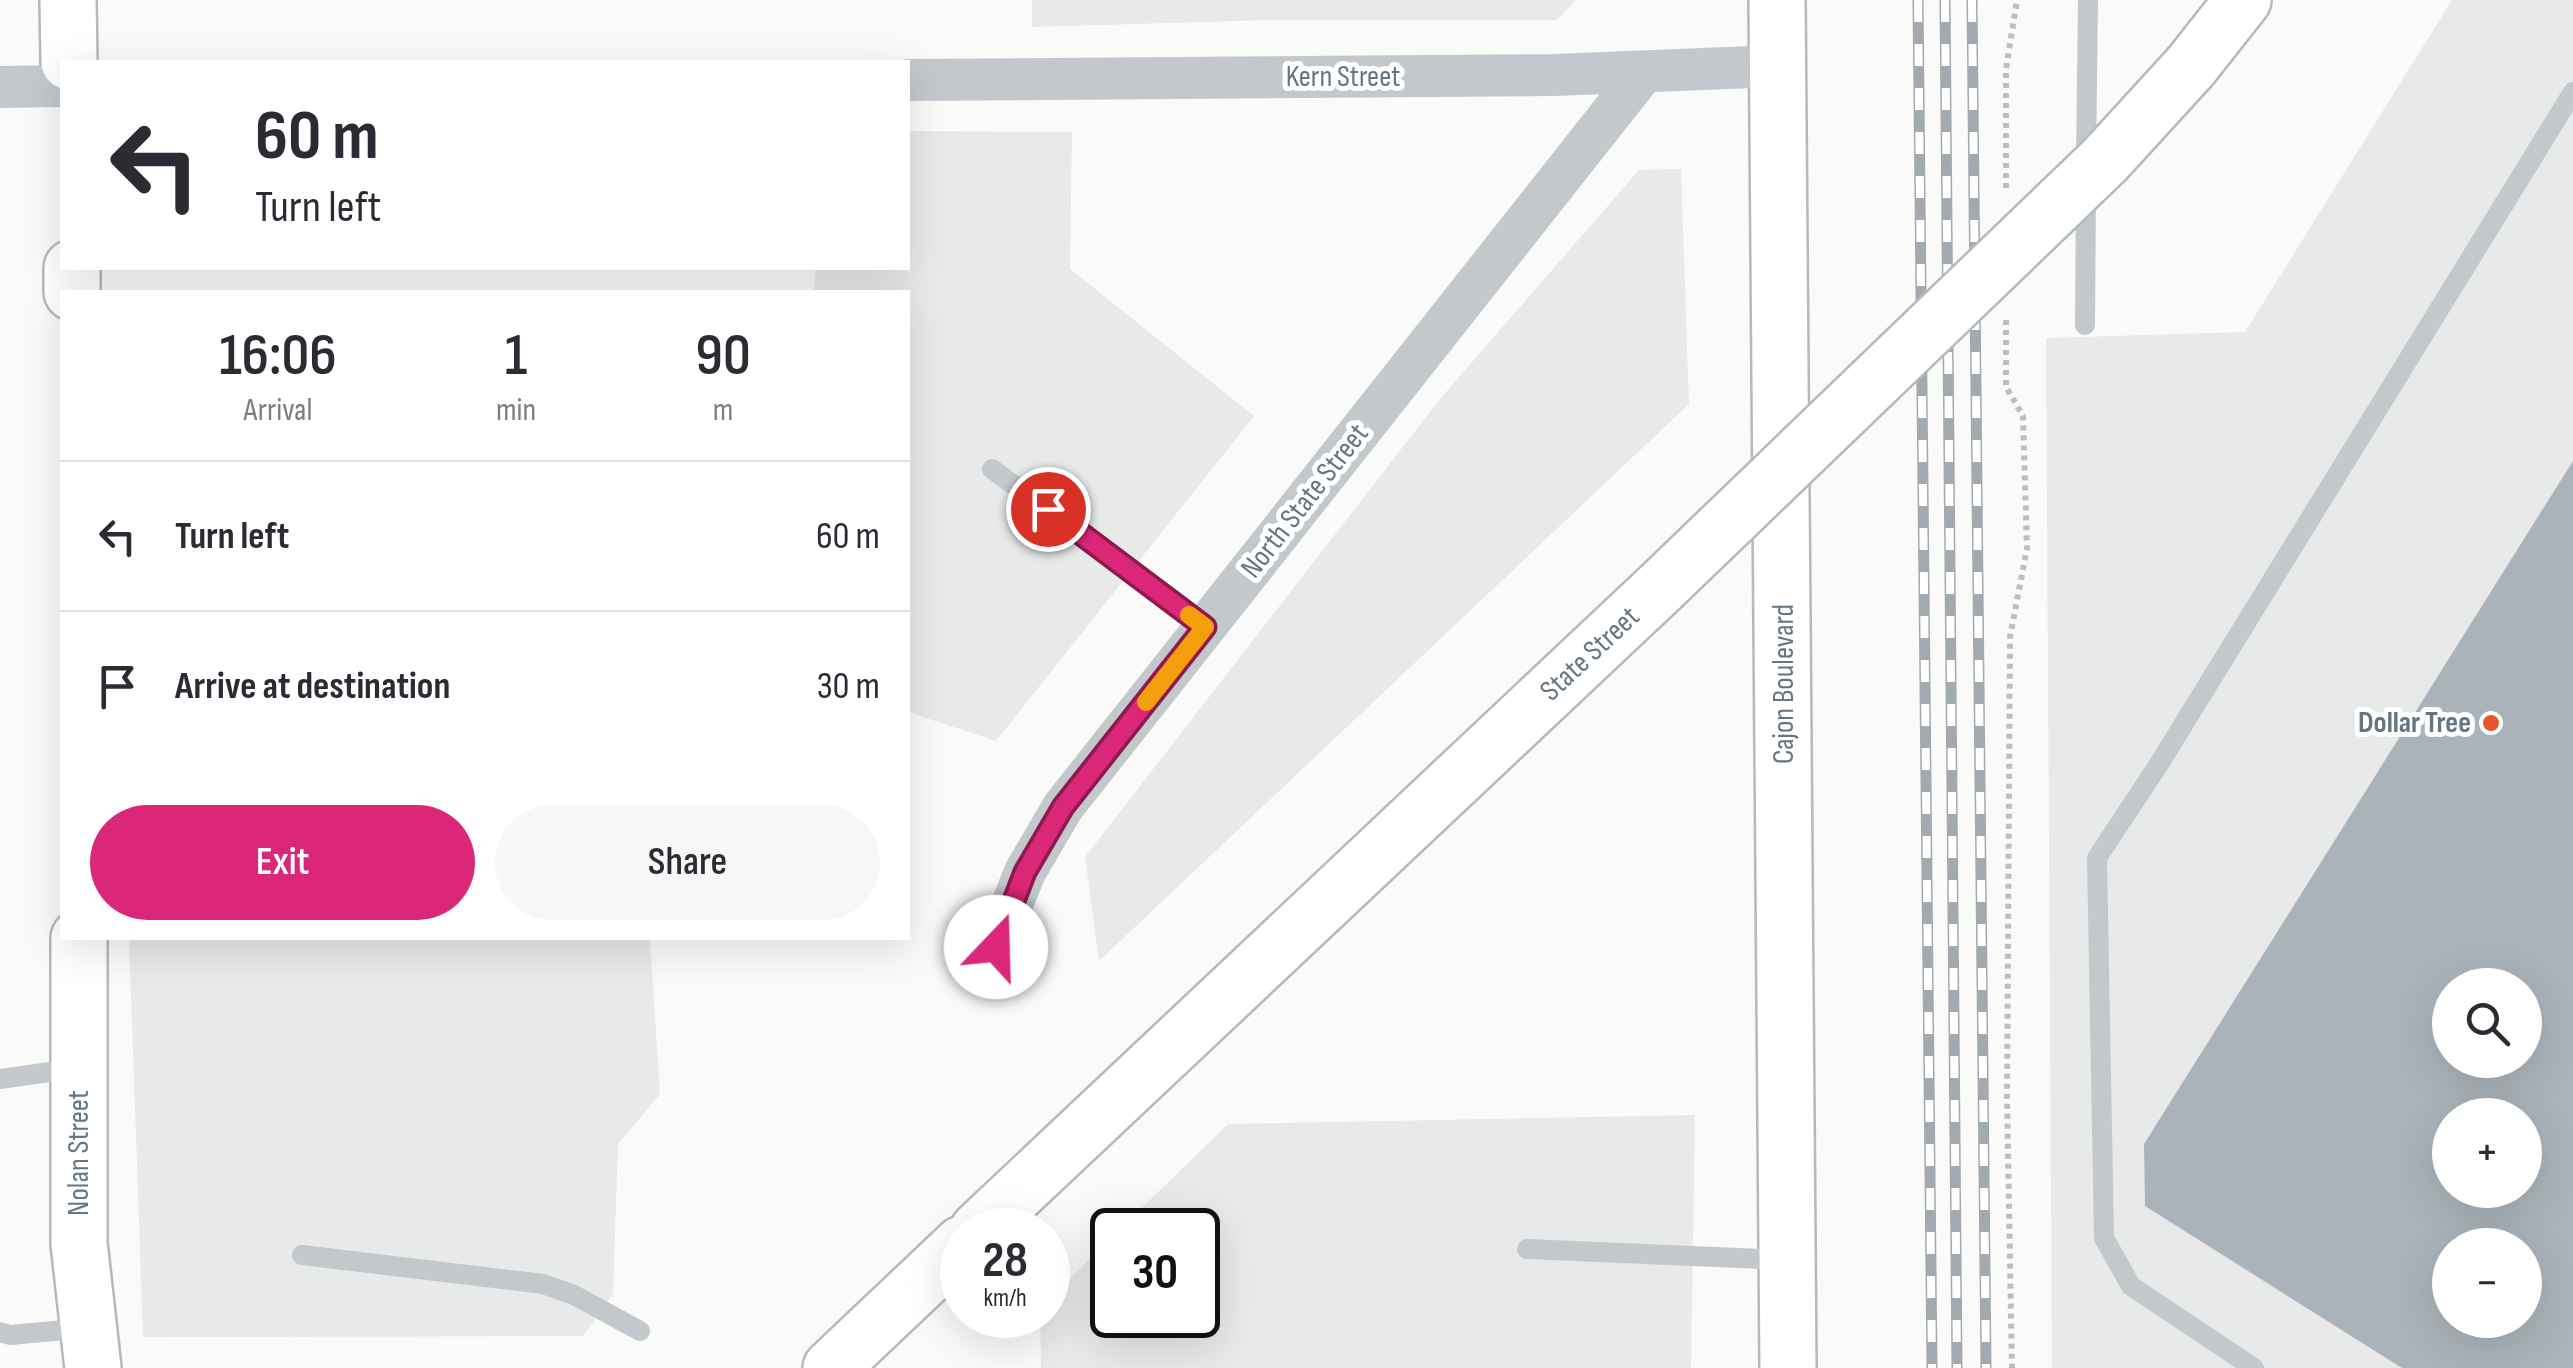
<!DOCTYPE html>
<meta charset="utf-8">
<style>
body{margin:0;font-family:"Sofia Sans Condensed",sans-serif;background:#f7f7f7;color:#2b2b33;height:100vh;display:flex;flex-direction:column;font-size:38px;white-space:nowrap}
*{box-sizing:border-box;margin:0}
p{font-size:32px;color:#7c7c81}
.icon{flex:none;width:55px;height:55px;fill:none;stroke:currentColor;stroke-width:2;stroke-linecap:round;stroke-linejoin:round}
.map{position:relative;flex:1;overflow:hidden}
.side{position:absolute;left:60px;top:290px;width:850px;height:650px;display:flex;flex-direction:column;background:#fff;border-radius:0px;box-shadow:0 10px 40px #0002}
.side>*{flex:none}
.hud{position:absolute;left:60px;top:60px;width:850px;height:210px;border-radius:0px;box-shadow:0 10px 40px #0002;background:#fff;color:#2b2b33;overflow:hidden}
.tools{position:absolute;left:2432px;top:968px;display:grid;gap:20px}
.tools a{display:grid;place-items:center;width:110px;height:110px;border-radius:50%;background:#fff;box-shadow:0 10px 40px #0002;font-size:50px}
.speed{position:absolute;left:940px;top:1208px;display:flex;gap:20px;font-size:50px;font-weight:700;text-align:center}
.speed>*{display:grid;place-content:center;width:130px;height:130px;border-radius:50%;background:#fff;box-shadow:0 10px 40px #0002;line-height:1}
.speed small{font-size:25px;font-weight:400}
.speed .limit{border:5px solid #111;border-radius:15px;background:#fff;color:#111}
.pin{position:absolute;display:grid;place-items:center;width:85px;height:85px;color:#fff;margin:-42px;border:5px solid #fff;border-radius:50%;box-shadow:0 2px 10px #0007}
.me{position:absolute;width:110px;margin:-55px;rotate:21deg;stroke-linejoin:round;filter:drop-shadow(0 0 8px #0008)}
.turn{display:flex;align-items:center;gap:35px;height:210px;padding:0 30px;font-size:45px}
.turn .icon{width:130px;height:130px;stroke-width:2.5}
.turn b{display:block;font-size:70px;line-height:85px}
.eta{display:flex;justify-content:space-evenly;align-items:center;height:170px;text-align:center}
.eta b{font-size:60px;font-weight:600;line-height:70px}
.action{display:flex;gap:20px;margin-top:auto;padding:20px 30px}
.action a{flex:1;height:115px;border-radius:60px;background:#db2777;color:#fff;font-size:40px;font-weight:600;line-height:115px;text-align:center}
.action a+a{background:#f7f7f7;color:#2b2b33}
ul{padding:0;list-style:none}
li{display:flex;align-items:center;gap:30px;height:150px;padding:0 30px;border-top:2px solid #e1e1e2}
li div{flex:1}
li b{display:block;font-size:38px}
li em{font-style:normal}
.map>svg:first-child{display:block}
.built{fill:#e8e9e9;fill-rule:evenodd}
.building{fill:#aab3b9;fill-rule:evenodd}
.lines{fill:none;stroke-linecap:round;stroke-linejoin:round}
.secondary-casing{stroke:#b3babf;stroke-width:60}
.path{stroke:#bbbfc2;stroke-width:6;stroke-dasharray:5 5;stroke-linecap:butt}
.lane{stroke:#c3c8cc;stroke-width:20}
.street{stroke:#c3c8cc;stroke-width:42}
.secondary{stroke:#fff;stroke-width:55}
.rail-casing{stroke:#a2aab0;stroke-width:11}
.rail{stroke:#fff;stroke-width:8;stroke-dasharray:22;stroke-linecap:butt}
.secondary-bridge-casing{stroke:#b3babf;stroke-width:60;stroke-linecap:butt}
.secondary-bridge{stroke:#fff;stroke-width:55}
.route-casing{stroke:#8e194d;stroke-width:25}
.route{stroke:#db2777;stroke-width:18}
.slow{stroke:#f59e0b;stroke-width:18}
.poi-dot{fill:#e4572e;stroke:#fff;stroke-width:4}
.labels{text-anchor:middle;dominant-baseline:central;stroke-width:10;stroke-linejoin:round;paint-order:stroke}
.street-label{font-size:30px;fill:#657683;stroke:#fff}
.poi-label{font-size:30px;font-weight:bold;fill:#657683;stroke:#fff;text-anchor:end}
</style>
<div class="map">
<svg width="2573" height="1368" viewBox="0 0 2573 1368">
<rect width="100%" height="100%" fill="#fafaf8"/>
<!-- built -->
<path class="built" d="M1032 0H1576L1557 20H1273L1032 27Z
M2452 0H2573V1368H2052L2046 338 2245 332ZM2450 985H2525V1060H2450ZM2450 1115H2525V1190H2450ZM2450 1245H2525V1320H2450Z
M908 131 1072 132 1070 269 1254 416 996 741 908 712V292H814L816 268H908Z
M1681 169 1689 404 1099 961 1085 857 1440 399 1639 170Z
M129 938H650L660 1094 618 1144 613 1294 583 1336 143 1337Z
M1695 1115 1691 1368H1041L1040 1315H1048V1300L1112 1237V1315H1198V1230H1119L1228 1124Z"/>
<!-- building -->
<path class="building" d="M2573 461V1368H2402L2145 1206 2144 1144ZM2450 985H2525V1060H2450ZM2450 1115H2525V1190H2450ZM2450 1245H2525V1320H2450Z"/>
<g class="lines">
<!-- secondary casing -->
<g class="secondary-casing">
<path id="secondary" d="M68 0 69 62
M1777 0 1788 1368
M2191 66 2243 0
M72 268V292
M79 938V1243L93 1368
M978 1230 1661 587
M831 1368 962 1244"/>
</g>
<!-- path -->
<path class="path" d="M2006 188V69L2017 0
M2006 320V387L2023 416 2027 548 2010 637 2007 1098 2012 1368"/>
<!-- lane -->
<path class="lane" d="M2086 163 2088 0
M2085 325 2086 192
M992 469 1205 627
M0 1079 77 1068
M1527 1249 1784 1260
M302 1255 543 1284 574 1295 640 1331
M0 1332 10 1335 87 1328
M2254 1368 2131 1286 2104 1238 2097 858 2159 764 2573 92"/>
<!-- street -->
<path class="street" d="M908 80 1554 75 1778 66
M0 87 62 86
M995 947 1025 872 1063 807 1643 73"/>
<!-- secondary -->
<use href="#secondary" class="secondary"/>
<!-- rail casing -->
<g class="rail-casing">
<path id="rail" d="M1918 0 1932 1368
M1945 0 1957 1368
M1972 0 1986 1368"/>
</g>
<!-- rail -->
<use href="#rail" class="rail"/>
<!-- secondary-bridge casing -->
<g class="secondary-bridge-casing">
<path id="secondary-bridge" d="M1661 587 2105 160 2191 66"/>
</g>
<!-- secondary-bridge -->
<use href="#secondary-bridge" class="secondary-bridge"/>
</g>
<g class="lines">
<!-- route casing -->
<g class="route-casing">
<path id="route" d="M996 947 1025 872 1063 807 1205 627 1048 509"/>
</g>
<!-- route -->
<use href="#route" class="route"/>
<!-- slow -->
<path class="slow" d="M1146 702 1205 627 1189 615"/>
</g>
<!-- markers -->
<circle class="poi-dot" cx="2491" cy="723" r="10"/>
<g class="labels">
<!-- street labels -->
<g class="street-label">
<text x="1343" y="77">Kern Street</text>
<text transform="translate(1305 501) rotate(-52)">North State Street</text>
<text transform="translate(1590 654) rotate(-43)">State Street</text>
<text transform="translate(1784 684) rotate(-90)">Cajon Boulevard</text>
<text transform="translate(79 1153) rotate(-90)">Nolan Street</text>
</g>
<!-- poi labels -->
<g class="poi-label">
<text x="2471" y="723">Dollar Tree</text>
</g>
</g>
</svg>
<div class="tools">
<a><svg class="icon" aria-label="search" viewBox="0 0 24 24"><circle cx="10" cy="10" r="6"/><path d="M15 15l6 6"/></svg></a>
<a>+</a>
<a>−</a>
</div>
<div class="speed"><div>28<small>km/h</small></div><div class="limit">30</div></div>
<div class="pin" style="left:1048px;top:509px;background:#d93025"><svg class="icon" aria-label="arrive" viewBox="0 0 24 24"><path d="M6 21V4h12l-3 4 3 4H6"/></svg></div>
<svg class="me" style="left:996px;top:947px" viewBox="-20 -20 40 40"><circle r="19" fill="#fff"/><path d="M0-13L10 11 0 6-10 11z" fill="#db2777"/></svg>
<div class="hud">
<div class="turn"><svg class="icon" aria-label="left" viewBox="0 0 24 24"><path d="M17 20v-9H6M10 6l-5 5 5 5"/></svg><div><b>60 m</b>Turn left</div></div>
</div>
<section class="side">
<div class="eta">
<div><b>16:06</b><p>Arrival</p></div>
<div><b>1</b><p>min</p></div>
<div><b>90</b><p>m</p></div>
</div>
<ul>
<li><svg class="icon" aria-label="left" viewBox="0 0 24 24"><path d="M17 20v-9H6M10 6l-5 5 5 5"/></svg><div><b>Turn left</b></div><em>60 m</em></li>
<li><svg class="icon" aria-label="arrive" viewBox="0 0 24 24"><path d="M6 21V4h12l-3 4 3 4H6"/></svg><div><b>Arrive at destination</b></div><em>30 m</em></li>
</ul>
<div class="action"><a>Exit</a><a>Share</a></div>
</section>
</div>
